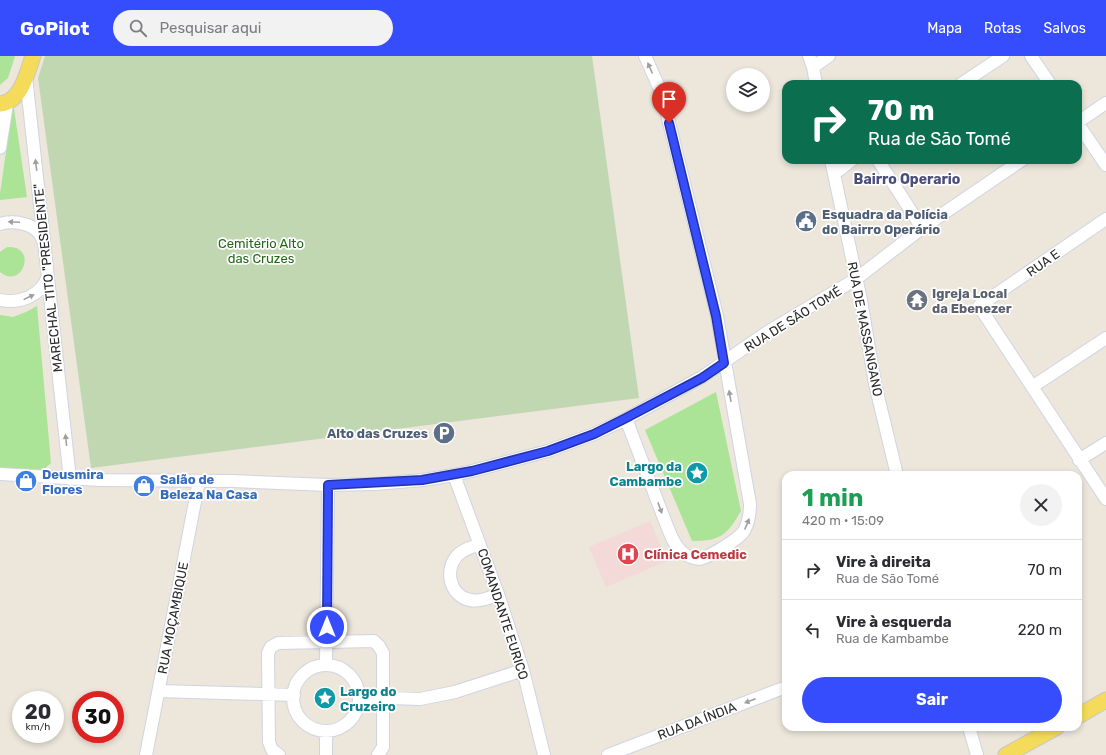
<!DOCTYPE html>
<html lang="pt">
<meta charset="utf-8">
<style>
body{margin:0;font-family:Rubik,sans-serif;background:#f2f2f3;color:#2b2b33;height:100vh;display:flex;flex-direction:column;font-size:15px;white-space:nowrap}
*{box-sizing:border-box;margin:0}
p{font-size:13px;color:#7c7c81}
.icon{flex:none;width:22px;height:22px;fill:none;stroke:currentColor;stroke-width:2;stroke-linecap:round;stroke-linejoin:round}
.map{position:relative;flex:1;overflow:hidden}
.side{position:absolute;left:782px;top:415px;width:300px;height:260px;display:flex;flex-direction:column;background:#fff;border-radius:12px;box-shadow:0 2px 6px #0003}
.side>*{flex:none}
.guide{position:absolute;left:782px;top:24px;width:300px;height:84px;border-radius:12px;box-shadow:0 2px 6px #0003;background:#0b6e4f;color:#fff;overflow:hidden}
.fabs{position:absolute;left:726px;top:12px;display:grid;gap:8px}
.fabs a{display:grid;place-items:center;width:44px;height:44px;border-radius:50%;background:#fff;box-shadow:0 2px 6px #0003;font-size:20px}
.speed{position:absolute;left:12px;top:635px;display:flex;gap:8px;font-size:20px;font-weight:700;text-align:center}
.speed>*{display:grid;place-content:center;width:52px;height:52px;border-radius:50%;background:#fff;box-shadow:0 2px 6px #0003;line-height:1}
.speed small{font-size:10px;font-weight:400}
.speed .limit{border:6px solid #d22;background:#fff;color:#111}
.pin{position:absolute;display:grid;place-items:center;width:34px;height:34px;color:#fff;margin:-41px -17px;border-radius:50% 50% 50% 0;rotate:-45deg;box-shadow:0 0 4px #0007}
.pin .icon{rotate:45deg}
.me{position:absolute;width:44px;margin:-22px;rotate:0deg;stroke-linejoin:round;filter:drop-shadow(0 0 3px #0008)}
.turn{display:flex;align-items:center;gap:14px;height:84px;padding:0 20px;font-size:18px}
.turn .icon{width:52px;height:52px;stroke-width:2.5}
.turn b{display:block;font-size:28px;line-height:34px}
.round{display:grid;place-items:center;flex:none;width:42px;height:42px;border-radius:21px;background:#f2f2f3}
.summary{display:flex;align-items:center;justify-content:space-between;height:68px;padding:0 20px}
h1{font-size:24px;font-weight:700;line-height:30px;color:#1e9e55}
.action{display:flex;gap:8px;margin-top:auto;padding:8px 20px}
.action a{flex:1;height:46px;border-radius:24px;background:#364dfe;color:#fff;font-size:16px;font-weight:700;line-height:46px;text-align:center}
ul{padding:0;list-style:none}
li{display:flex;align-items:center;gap:12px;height:60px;padding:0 20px;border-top:1px solid #e1e1e2}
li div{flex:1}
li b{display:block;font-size:15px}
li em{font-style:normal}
header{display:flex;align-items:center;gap:24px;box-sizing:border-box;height:56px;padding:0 20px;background:#364dfe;color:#fff}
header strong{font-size:19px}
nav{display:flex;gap:22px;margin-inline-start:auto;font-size:14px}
.search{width:280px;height:36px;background:#f2f2f3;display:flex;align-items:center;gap:10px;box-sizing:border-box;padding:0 14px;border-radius:22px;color:#7c7c81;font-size:15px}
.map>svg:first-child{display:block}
.medical{fill:#f3d9d8}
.green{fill:#abe496}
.cemetery{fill:#c1d7b2}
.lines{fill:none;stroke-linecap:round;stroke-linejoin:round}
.minor-casing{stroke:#d0d3e3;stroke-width:14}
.major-casing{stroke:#c8c8c8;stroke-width:17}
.minor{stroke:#fff;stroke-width:12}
.major{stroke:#f4db59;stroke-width:15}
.oneway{fill:#9f9f9f}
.route-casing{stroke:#2332a5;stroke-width:10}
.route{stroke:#364dfe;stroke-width:7}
.labels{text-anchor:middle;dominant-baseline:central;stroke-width:3.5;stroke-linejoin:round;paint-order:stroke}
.service-label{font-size:13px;font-weight:bold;fill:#4e5e75;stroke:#fff;text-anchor:start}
.park-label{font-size:13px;fill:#236818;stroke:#fff}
.street-label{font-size:13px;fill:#2a2a2a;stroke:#fff}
.worship-label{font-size:13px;font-weight:bold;fill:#5b616d;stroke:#fff;text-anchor:start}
.culture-label{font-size:13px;font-weight:bold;fill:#0d838f;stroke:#fff;text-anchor:end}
.shop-label{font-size:13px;font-weight:bold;fill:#366cbe;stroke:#fff;text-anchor:start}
.health-label{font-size:13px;font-weight:bold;fill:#be3a42;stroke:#fff;text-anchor:start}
.neighbourhood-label{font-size:14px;font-weight:bold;fill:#494e7b;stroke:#fff}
</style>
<header>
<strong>GoPilot</strong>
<div class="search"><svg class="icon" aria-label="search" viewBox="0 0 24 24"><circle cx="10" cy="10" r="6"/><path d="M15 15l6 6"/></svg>Pesquisar aqui</div>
<nav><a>Mapa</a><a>Rotas</a><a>Salvos</a></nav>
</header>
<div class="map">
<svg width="1106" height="699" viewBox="0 0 1106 699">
<rect width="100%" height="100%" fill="#ece6db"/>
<!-- medical -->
<path class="medical" d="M650 465 667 505 606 531 589 491Z"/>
<!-- green -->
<path class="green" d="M0 0H15L8 22 0 29Z
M13 46 27 141 0 144V138Z
M7 191C39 189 22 235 0 216V196Z
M37 250 51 407 41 416 0 413V259L13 261 26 256Z
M716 336 741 455C727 479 721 485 692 485L645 374Z"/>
<!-- cemetery -->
<path class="cemetery" d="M45 0H592L639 342 91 412 38 22Z"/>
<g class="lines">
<!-- minor casing -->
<g class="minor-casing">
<path id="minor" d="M809 0 813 11 816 28
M1031 0 1050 28
M813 11 829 0
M26 21 70 423
M961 28 1003 0
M1078 66 1106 47
M1078 68 1106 109
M0 92 7 48
M831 104 861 244 875 328 897 419
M878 104 922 172
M834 118 852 104
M1106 163 979 250 1106 443
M0 168C15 164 38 167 43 185
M0 244C20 248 41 240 48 220
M1032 331 1106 282
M626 363 665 465C670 477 675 494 688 500 691 501 697 503 700 503 709 501 739 483 744 475 749 466 750 458 750 448L717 260 662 38 645 0
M1079 404 1106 387
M0 418 100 424 232 425 328 429 375 428 423 424 454 419 472 415 548 395 594 378 626 363 702 321 766 277 856 223 922 172 1022 104
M454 419 498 538 523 614 544 699
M479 488C473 491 465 493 460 497 443 511 449 540 470 544 480 546 489 542 498 538
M326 609 328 429
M293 642a33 33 0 1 1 66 0a33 33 0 1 1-66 0Z
M159 635 294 639
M359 641 420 643 455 636 523 614
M969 671 977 699
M146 699 199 425
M279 699 272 694 269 686 268 597 271 591 278 587 374 585 379 590 383 597V691L378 699
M326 699V675
M608 699 786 631"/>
</g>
<!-- major casing -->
<g class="major-casing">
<path id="major" d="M0 48C21 46 27 17 33 0
M1078 660 1106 644
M1006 699 1057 671"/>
</g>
<!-- minor -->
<use href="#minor" class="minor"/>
<!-- major -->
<use href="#major" class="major"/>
</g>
<!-- one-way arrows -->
<defs><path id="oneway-solid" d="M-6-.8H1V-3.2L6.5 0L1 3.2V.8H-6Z"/></defs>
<g class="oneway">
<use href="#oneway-solid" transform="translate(650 12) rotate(-114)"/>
<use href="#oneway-solid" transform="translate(36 109) rotate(-97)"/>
<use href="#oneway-solid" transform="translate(14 166) rotate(-177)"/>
<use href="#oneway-solid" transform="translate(29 241) rotate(-26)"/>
<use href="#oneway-solid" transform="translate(730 340) rotate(-100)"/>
<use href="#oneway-solid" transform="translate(66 384) rotate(-96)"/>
<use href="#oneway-solid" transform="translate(660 452) rotate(70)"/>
<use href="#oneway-solid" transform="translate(747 468) rotate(-67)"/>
<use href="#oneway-solid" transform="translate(750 645) rotate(159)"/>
</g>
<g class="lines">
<!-- route casing -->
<g class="route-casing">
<path id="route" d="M327 571 328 429 422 424 472 415 548 395 594 378 626 362 702 322 724 307 716 260 669 67"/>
</g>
<!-- route -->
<use href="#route" class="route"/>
</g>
<!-- icons -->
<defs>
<g id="civic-disc" transform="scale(1.15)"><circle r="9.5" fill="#5c6f8a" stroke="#fff"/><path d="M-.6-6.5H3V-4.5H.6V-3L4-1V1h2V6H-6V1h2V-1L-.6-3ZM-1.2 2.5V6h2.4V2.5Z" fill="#fff"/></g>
<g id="temple-disc" transform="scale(1.15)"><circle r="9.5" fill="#6b7280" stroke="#fff"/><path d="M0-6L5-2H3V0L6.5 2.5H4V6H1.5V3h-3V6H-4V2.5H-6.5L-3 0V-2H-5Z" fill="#fff"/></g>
<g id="parking-disc" transform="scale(1.15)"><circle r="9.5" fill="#5c6f8a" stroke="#fff"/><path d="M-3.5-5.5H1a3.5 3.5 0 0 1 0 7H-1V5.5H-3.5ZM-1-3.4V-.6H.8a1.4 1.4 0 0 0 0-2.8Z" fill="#fff"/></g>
<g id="sight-disc" transform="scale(1.15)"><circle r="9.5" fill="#0f9aa8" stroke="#fff"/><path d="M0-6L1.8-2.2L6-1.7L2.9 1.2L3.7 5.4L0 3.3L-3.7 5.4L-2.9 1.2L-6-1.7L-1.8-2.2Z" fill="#fff"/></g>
<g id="shop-disc" transform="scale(1.15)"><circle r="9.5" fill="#3f7fe0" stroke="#fff"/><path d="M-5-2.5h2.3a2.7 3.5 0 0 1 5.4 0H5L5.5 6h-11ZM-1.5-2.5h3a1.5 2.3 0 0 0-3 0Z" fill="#fff"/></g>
<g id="hospital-disc" transform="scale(1.15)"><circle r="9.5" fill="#e0444e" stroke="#fff"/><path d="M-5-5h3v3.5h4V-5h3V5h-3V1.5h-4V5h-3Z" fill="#fff"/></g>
</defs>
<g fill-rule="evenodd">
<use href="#civic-disc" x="806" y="165"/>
<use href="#temple-disc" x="917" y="244"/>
<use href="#parking-disc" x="444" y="377"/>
<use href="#sight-disc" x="697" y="417"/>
<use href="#shop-disc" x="26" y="425"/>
<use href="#shop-disc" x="144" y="430"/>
<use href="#hospital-disc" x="628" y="498"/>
<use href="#sight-disc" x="325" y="642"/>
</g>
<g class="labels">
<!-- service labels -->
<g class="service-label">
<text x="822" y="158">Esquadra da Polícia<tspan x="822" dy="15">do Bairro Operário</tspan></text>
<text x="428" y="377" text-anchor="end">Alto das Cruzes</text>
</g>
<!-- park labels -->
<g class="park-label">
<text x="261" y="187">Cemitério Alto<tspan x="261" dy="15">das Cruzes</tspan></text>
</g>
<!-- street labels -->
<g class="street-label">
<text transform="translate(1043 207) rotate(-35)">RUA E</text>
<text transform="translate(48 222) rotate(-96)">MARECHAL TITO "PRESIDENTE"</text>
<text transform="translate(793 263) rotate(-32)">RUA DE SÃO TOMÉ</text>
<text transform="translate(865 273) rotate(79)">RUA DE MASSANGANO</text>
<text transform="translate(503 558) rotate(72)">COMANDANTE EURICO</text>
<text transform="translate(173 562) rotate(-79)">RUA MOÇAMBIQUE</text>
<text transform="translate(697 665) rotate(-21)">RUA DA ÍNDIA</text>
</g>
<!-- worship labels -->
<g class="worship-label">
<text x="932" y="237">Igreja Local<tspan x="932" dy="15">da Ebenezer</tspan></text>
</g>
<!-- culture labels -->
<g class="culture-label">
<text x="682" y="410">Largo da<tspan x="682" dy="15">Cambambe</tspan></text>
<text x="340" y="635" text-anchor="start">Largo do<tspan x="340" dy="15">Cruzeiro</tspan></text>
</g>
<!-- shop labels -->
<g class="shop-label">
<text x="42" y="418">Deusmira<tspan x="42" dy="15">Flores</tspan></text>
<text x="160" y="423">Salão de<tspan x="160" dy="15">Beleza Na Casa</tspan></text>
</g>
<!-- health labels -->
<g class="health-label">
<text x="644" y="498">Clínica Cemedic</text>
</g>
<!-- neighbourhood labels -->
<g class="neighbourhood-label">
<text x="907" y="123">Bairro Operario</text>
</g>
</g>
</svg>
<div class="fabs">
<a><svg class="icon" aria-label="layers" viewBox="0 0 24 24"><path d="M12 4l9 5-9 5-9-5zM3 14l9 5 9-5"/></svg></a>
</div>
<div class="speed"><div>20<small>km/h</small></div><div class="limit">30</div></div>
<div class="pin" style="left:669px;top:67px;background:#d93025"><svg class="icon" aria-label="arrive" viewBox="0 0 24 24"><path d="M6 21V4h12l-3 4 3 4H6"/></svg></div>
<svg class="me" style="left:327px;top:571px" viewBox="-20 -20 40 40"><circle r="17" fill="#364dfe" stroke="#fff" stroke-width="3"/><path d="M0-11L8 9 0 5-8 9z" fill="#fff"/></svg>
<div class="guide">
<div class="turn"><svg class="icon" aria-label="right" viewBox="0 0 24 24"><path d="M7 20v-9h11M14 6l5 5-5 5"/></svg><div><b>70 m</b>Rua de São Tomé</div></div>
</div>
<section class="side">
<div class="summary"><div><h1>1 min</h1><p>420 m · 15:09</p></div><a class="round"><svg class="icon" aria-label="close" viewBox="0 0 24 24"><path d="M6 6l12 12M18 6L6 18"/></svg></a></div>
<ul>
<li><svg class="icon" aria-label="right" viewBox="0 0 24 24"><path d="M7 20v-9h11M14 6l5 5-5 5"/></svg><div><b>Vire à direita</b><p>Rua de São Tomé</p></div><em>70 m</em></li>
<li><svg class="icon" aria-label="left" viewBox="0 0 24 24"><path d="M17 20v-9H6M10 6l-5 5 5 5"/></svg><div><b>Vire à esquerda</b><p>Rua de Kambambe</p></div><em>220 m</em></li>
</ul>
<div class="action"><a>Sair</a></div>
</section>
</div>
